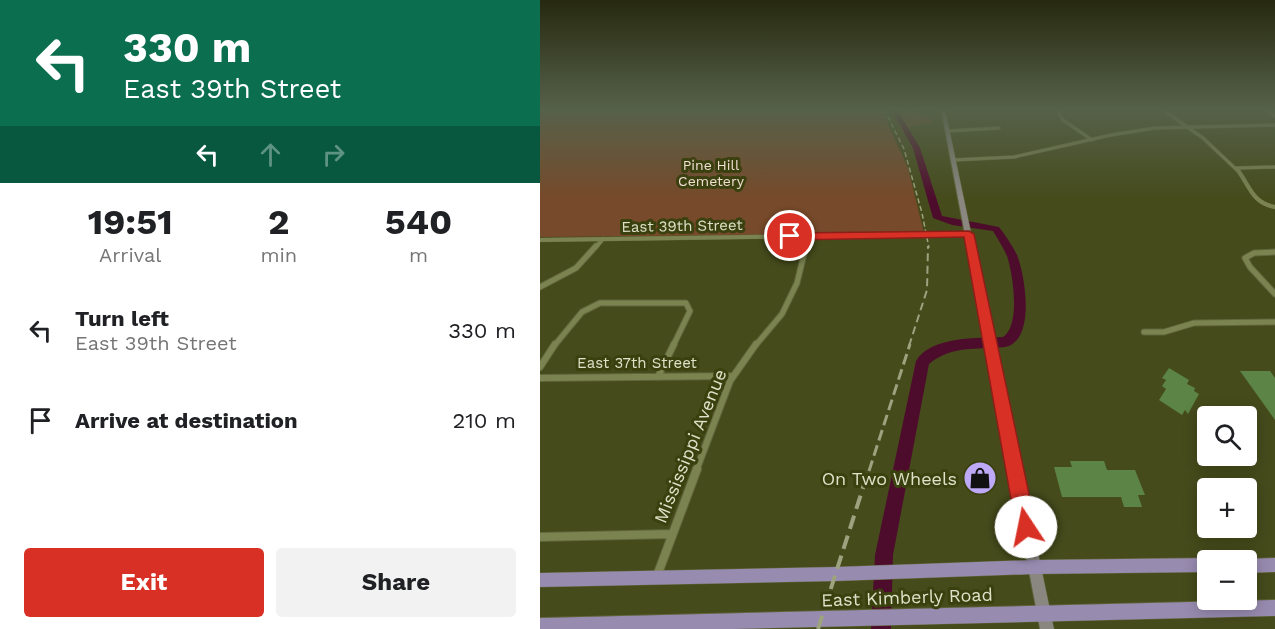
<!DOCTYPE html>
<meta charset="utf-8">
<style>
body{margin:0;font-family:"Work Sans",sans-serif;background:#f2f2f2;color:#202124;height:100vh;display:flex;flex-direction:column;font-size:22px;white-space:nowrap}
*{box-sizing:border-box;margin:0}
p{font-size:20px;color:#757577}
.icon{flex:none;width:33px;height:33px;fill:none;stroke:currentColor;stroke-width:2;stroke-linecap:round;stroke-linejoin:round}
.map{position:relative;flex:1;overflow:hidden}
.sheet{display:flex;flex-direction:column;background:#fff;width:540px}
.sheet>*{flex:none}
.banner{background:#0b6e4f;color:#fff;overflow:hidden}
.buttons{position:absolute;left:657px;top:406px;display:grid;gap:12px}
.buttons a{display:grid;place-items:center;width:60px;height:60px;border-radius:6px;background:#fff;box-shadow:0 3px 15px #0003;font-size:30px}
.pin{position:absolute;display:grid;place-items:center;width:51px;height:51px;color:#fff;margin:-26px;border:3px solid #fff;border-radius:50%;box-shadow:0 2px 6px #0007}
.me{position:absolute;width:66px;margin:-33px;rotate:349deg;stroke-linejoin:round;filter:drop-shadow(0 0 4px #0008)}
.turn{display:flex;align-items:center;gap:21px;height:126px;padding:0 24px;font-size:27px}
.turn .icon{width:78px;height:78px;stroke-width:2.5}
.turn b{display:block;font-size:42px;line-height:51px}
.lanes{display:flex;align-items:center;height:57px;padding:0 24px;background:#0003;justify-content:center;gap:30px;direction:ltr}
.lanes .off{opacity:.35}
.eta{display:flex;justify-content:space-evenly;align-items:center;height:102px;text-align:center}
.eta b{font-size:36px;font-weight:700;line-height:42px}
.primary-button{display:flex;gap:12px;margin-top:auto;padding:12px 24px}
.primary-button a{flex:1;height:69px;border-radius:6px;background:#d93025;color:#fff;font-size:24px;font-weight:700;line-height:69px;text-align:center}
.primary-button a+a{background:#f2f2f2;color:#202124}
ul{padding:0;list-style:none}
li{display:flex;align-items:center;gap:18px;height:90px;padding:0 24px}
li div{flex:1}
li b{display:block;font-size:22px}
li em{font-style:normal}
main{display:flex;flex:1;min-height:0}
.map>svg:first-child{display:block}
.green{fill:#764a2a}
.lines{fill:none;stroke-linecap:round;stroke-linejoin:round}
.river{fill:#4e0c2d;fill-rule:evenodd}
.building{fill:#5b8446}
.street-far4-casing{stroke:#61663c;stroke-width:4}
.street-far3-casing{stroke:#61663c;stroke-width:4.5}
.street-far2-casing{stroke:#61663c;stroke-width:7}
.street-far1-casing{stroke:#61663c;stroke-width:8}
.street-casing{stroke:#61663c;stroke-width:10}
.secondary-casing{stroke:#61663c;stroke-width:1}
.primary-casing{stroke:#61663c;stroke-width:1}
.street-far4{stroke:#7b8351;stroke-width:3}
.street-far3{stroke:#7b8351;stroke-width:4}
.street-far2{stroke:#7b8351;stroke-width:5}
.street-far1{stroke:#7b8351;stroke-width:6}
.street{stroke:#7b8351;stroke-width:8}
.secondary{fill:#898780;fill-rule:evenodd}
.primary{fill:#988bb0;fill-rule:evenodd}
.rail-far3{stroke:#9da27f;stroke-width:1.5;stroke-dasharray:5 3;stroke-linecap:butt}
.rail-far2{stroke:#9da27f;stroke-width:2;stroke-dasharray:8 4.5;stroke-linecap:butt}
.rail-far1{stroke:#9da27f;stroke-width:3;stroke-dasharray:11 5;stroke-linecap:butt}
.rail{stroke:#9da27f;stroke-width:4;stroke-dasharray:14 7;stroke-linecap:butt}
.route{fill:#d93025;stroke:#8d1f18;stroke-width:1.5}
.labels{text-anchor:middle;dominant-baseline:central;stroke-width:6;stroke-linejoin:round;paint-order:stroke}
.far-park-label{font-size:14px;fill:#f1dfd3;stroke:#3b400f}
.street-label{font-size:15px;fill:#dde2c8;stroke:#3b400f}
.near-street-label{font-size:18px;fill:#dde2c8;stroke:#3b400f}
.near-poi-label{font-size:18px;fill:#dde2c8;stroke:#3b400f;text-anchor:end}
</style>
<main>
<section class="sheet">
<div class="banner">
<div class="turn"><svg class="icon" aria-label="left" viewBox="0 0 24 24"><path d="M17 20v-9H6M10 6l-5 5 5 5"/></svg><div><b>330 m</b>East 39th Street</div></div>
<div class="lanes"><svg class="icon" aria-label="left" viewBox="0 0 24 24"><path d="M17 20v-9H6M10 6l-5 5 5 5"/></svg><svg class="icon off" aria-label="ahead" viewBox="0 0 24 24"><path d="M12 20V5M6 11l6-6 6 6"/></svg><svg class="icon off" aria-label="right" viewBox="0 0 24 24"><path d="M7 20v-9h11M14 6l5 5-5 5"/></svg></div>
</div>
<div class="eta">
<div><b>19:51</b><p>Arrival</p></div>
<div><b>2</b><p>min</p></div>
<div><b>540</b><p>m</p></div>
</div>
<ul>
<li><svg class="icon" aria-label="left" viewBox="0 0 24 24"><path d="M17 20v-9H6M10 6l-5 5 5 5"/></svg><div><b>Turn left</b><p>East 39th Street</p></div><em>330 m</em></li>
<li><svg class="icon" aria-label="arrive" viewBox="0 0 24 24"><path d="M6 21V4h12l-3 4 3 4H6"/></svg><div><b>Arrive at destination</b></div><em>210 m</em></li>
</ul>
<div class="primary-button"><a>Exit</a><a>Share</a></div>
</section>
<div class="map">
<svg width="735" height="629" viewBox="0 0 735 629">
<rect width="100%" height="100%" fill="#454b1b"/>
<!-- green -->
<path class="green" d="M0 109H341L368 168 384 233 0 237Z
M351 109H376L377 114 389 118 393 122 373 125 363 132Z"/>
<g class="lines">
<!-- river -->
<path class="river" d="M351 109H357L380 148 402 216 459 227C466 236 472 245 477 255 485 275 495 335 469 346 464 348 457 347 451 348 428 349 408 348 389 364L353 555 351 629H331L335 555 376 361C391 336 438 338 463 337 481 325 473 274 467 256 463 247 458 239 453 231L412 225 393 218 373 148Z"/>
</g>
<!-- building -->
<path class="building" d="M629 368 649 380 647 384 655 388 654 391 659 394 648 414 645 410 642 415 619 400 626 389 622 386 626 380 622 378Z
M700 371H730L735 378V420Z
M530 461H564L567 470H595L605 495H598L602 507H584L581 497H522L514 467H532Z"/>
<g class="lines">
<!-- street-far4 casing -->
<g class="street-far4-casing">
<path id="street-far4" d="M516 109 523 120 552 140
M725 109 735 116
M626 112 663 138 698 171
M407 131 459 128
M413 160 474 157 571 135 615 128 735 125
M696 168 735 167"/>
</g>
<!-- street-far3 casing -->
<g class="street-far3-casing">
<path id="street-far3" d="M697 169C710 186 712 203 735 207
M0 240 429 234
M55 248 63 239
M266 248 269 236"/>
</g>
<!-- street-far2 casing -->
<g class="street-far2-casing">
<path id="street-far2" d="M735 252 714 253 705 258 710 267 735 294
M0 287 36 268 56 246
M604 332H624L654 323 735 322
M14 346 42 312 60 303H146L150 311 133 346
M215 346 242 314 257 283 266 246"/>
</g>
<!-- street-far1 casing -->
<g class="street-far1-casing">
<path id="street-far1" d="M0 367 15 344
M118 377 134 344
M0 378 193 376
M156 471 190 381 216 344"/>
</g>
<!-- street casing -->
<g class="street-casing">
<path id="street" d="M0 537 132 534
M117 576 157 469"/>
</g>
<!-- secondary casing -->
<g class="secondary-casing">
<path id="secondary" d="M401 109H405L514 629H500Z"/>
</g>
<!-- primary casing -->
<g class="primary-casing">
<path id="primary" d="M668 558 673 561H668V572L494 574 296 581 0 587V573L296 567 494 560Z
M735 558V572L706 573V561H701L706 559Z
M735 600V616L193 629H0V618Z"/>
</g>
<!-- street-far4 -->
<use href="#street-far4" class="street-far4"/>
<!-- street-far3 -->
<use href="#street-far3" class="street-far3"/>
<!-- street-far2 -->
<use href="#street-far2" class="street-far2"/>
<!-- street-far1 -->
<use href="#street-far1" class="street-far1"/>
<!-- street -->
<use href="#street" class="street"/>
<!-- secondary -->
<use href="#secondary" class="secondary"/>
<!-- primary -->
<use href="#primary" class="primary"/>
<!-- rail-far3 -->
<path class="rail-far3" d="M344 109 364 149 382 213 389 248"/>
<!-- rail-far2 -->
<path class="rail-far2" d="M369 346 387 290 388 246"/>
<!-- rail-far1 -->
<path class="rail-far1" d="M329 471 370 344"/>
<!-- rail -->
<path class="rail" d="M278 629 329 469"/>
</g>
<!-- sky -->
<linearGradient id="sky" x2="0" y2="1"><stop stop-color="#26290f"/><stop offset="0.55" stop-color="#56614a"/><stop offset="1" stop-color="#56614a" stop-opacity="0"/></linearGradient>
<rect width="735" height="198" fill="url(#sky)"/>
<!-- route -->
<path class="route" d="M429 231 434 234 496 527 493 534 486 537 479 534 476 527 424 237 250 240 244 236 250 233Z"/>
<!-- icons -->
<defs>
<g id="shop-disc" transform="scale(1.725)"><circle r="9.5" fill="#bda9f5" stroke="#3b400f"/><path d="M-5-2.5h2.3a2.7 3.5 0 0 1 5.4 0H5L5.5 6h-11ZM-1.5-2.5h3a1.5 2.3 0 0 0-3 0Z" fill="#111"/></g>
</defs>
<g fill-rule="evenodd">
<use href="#shop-disc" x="440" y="478"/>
</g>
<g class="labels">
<!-- far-park labels -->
<g class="far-park-label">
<text x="171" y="165">Pine Hill<tspan x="171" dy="16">Cemetery</tspan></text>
</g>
<!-- street labels -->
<g class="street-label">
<text transform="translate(142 226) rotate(-1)">East 39th Street</text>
<text x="97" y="363">East 37th Street</text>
</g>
<!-- near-street labels -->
<g class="near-street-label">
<text transform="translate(150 446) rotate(-68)">Mississippi Avenue</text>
<text transform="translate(367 597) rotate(-2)">East Kimberly Road</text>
</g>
<!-- near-poi labels -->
<g class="near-poi-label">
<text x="417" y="478">On Two Wheels</text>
</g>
</g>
</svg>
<div class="buttons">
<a><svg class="icon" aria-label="search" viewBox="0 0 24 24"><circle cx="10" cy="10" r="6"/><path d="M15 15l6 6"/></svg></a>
<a>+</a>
<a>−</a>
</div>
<div class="pin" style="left:250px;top:236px;background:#d93025"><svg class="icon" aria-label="arrive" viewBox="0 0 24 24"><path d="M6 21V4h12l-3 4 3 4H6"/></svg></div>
<svg class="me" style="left:486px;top:527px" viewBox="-20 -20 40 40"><circle r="19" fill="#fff"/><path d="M0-13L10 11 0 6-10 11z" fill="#d93025"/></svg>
</div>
</main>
